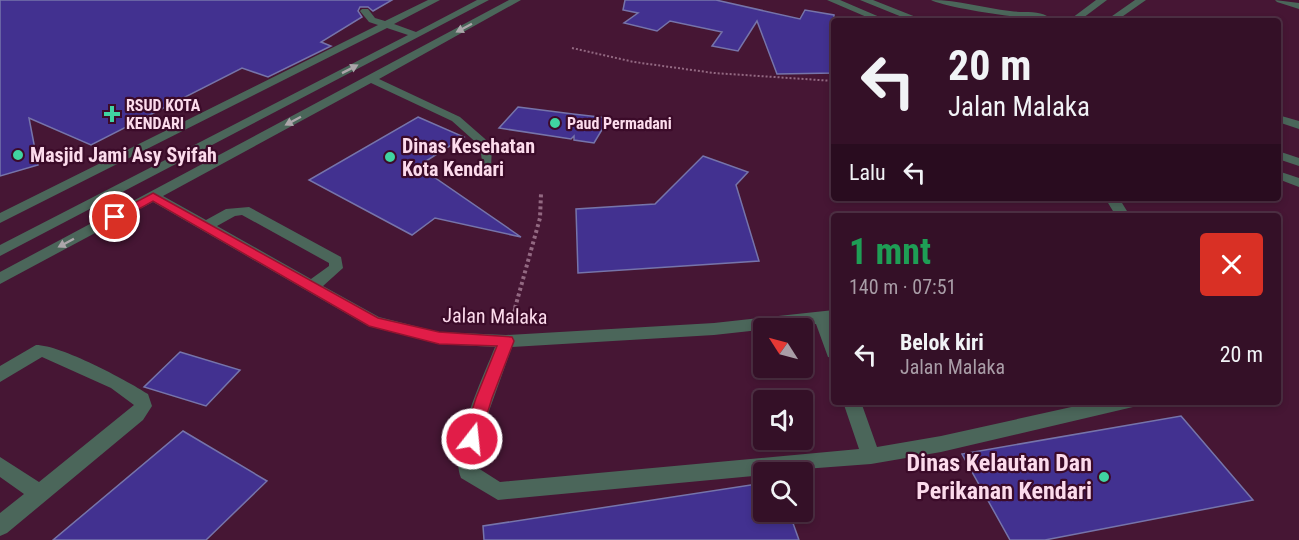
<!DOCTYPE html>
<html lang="id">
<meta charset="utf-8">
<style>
body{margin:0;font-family:"Roboto Condensed",sans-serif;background:#3c192f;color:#f1f3f6;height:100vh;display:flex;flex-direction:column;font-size:22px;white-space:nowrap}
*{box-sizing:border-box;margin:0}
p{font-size:20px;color:#a99da7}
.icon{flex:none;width:33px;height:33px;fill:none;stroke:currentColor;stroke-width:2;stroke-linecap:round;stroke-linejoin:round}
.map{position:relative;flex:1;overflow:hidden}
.panel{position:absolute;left:831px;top:213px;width:450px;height:192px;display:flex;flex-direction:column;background:#341027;border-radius:6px;box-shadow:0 3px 9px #0003,0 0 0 2px #4e3044}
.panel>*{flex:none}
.top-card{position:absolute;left:831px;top:18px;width:450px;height:183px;border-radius:6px;box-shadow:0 3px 9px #0003,0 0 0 2px #4e3044;background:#341027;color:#f1f3f6;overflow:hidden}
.needle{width:39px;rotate:306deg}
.controls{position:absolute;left:753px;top:318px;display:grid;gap:12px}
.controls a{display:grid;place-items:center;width:60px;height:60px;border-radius:6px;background:#341027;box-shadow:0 3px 9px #0003,0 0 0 2px #4e3044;font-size:30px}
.pin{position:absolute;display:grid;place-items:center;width:51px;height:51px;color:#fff;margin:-26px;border:3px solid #fff;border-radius:50%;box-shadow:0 2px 6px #0007}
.me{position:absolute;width:66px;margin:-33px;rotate:16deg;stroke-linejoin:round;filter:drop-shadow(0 0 4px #0008)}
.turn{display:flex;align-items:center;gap:21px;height:126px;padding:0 18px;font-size:27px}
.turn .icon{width:78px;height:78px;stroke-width:2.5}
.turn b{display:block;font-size:42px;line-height:51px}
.then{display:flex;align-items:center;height:57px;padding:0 18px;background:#0003;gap:12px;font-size:22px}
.round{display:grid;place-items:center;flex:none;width:63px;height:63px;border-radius:6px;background:#3c192f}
.headline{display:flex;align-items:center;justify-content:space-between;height:102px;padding:0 18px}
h1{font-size:36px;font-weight:700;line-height:45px;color:#1e9e55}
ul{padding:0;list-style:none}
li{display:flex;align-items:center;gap:18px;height:78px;padding:0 18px}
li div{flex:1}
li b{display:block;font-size:22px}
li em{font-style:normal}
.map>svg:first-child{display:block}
.building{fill:#423190;stroke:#7674aa;stroke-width:1.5}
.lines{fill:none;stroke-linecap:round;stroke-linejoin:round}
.path-far2{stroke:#936982;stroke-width:2;stroke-dasharray:2 2;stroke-linecap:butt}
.path-far1{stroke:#936982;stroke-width:4;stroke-dasharray:3 3;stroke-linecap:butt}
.path{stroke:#936982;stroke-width:4.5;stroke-dasharray:4 4;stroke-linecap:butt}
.minor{fill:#4b665a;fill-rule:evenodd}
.oneway{fill:#aca6aa}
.route{fill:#e11d48;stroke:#92132f;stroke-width:1.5}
.poi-dot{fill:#40d4a1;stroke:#3b0b29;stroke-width:2}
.labels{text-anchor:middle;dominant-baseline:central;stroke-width:4.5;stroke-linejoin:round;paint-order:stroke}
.far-poi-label{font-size:16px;font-weight:bold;fill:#fcdbec;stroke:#3b0b29;text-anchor:start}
.poi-label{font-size:20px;font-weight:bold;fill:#fcdbec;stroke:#3b0b29;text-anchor:start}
.street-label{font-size:20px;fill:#fcdbec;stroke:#3b0b29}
.near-poi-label{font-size:24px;font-weight:bold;fill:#fcdbec;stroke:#3b0b29;text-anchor:end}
</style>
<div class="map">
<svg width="1299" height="540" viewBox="0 0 1299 540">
<rect width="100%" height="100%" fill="#461634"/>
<!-- building -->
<path class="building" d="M0 0H392L373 11 368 7H360L358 11 362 17 321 42 331 46 268 77 242 68 91 145 29 118 38 165 0 176Z
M625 0H716L800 19 805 10 834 15V73L777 74 757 21 738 51 712 46 722 32 670 21 657 31 624 23 638 13 623 10Z
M518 107 573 114 609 118 594 143 574 140V136L571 139 499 128Z
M418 117 464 137 418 166 521 237 435 218 412 235 309 180Z
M703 156 748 172 736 185 759 261 578 273 576 209 655 204Z
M180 352 240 370 206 406 144 387Z
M1181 416 1253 500 1045 540H1010L962 454Z
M183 431 267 481 206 540H53Z
M764 483V512H789L799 540H484L483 526Z"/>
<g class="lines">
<!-- path-far2 -->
<path class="path-far2" d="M572 48 634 62 714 73 834 81"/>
<!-- path-far1 -->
<path class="path-far1" d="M515 308 540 218 541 194"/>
<!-- path -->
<path class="path" d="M512 320 516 307"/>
<!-- minor -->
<path class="minor" d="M428 0H440L394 24 416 32 477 0H489L0 256V245L408 35 387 28 0 223V213L378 25 369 22 360 11 362 9H368L375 18 385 21Z
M509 0H521L379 79 460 117 492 145 491 169H483L480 146 452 121 371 83 163 196 206 220 226 209 249 207 341 257 343 268 323 286 379 317 439 332 506 335 714 323 834 310V322H832L834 328V358L828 357 816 324 714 335 512 347 484 425 478 468 500 482 859 449 843 402H861L877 447 941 436 1094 402H1136L1133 407 941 452 871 464 764 472V475L498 500 461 478C448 450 484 375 495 347L439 344 368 326 153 202 0 284V272ZM242 215 329 263V266L311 279 217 226 235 216Z
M827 0H840L889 21H876Z
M860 0H873L926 21H912Z
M931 0C959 0 984 8 1010 11 1021 13 1038 10 1047 16 1037 23 943 7 931 0Z
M1096 0H1107L1079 21H1068Z
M1135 0H1146L1116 21H1105Z
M1275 0 1299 3V9L1277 2Z
M1278 115 1299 121V129L1278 122Z
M1278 151 1299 158V166L1278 159Z
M1278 171 1299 178V187L1278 179Z
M1105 198H1119L1130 216H1116Z
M36 345C61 345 126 380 148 394L152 406 143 420 7 533 0 536V513L24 494 0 477V457L39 482 134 405 111 388 42 357 0 382V366Z"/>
</g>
<!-- one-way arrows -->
<defs><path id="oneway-solid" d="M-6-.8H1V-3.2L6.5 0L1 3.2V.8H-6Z" transform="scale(1.5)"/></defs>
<g class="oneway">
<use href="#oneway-solid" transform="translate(464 28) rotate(152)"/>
<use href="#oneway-solid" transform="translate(350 69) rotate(-27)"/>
<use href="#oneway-solid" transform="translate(293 121) rotate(152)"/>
<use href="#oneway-solid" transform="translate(66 243) rotate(152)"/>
</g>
<!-- route -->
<path class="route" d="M153 193 378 318 439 332 512 337 514 341 492 398 478 444 472 446 466 444 463 439 476 398 497 346 439 344 369 326 153 201 119 220 115 221 108 217Z"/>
<!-- markers -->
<g class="poi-dot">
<path d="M109 105h6v6h6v6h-6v6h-6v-6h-6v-6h6z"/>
<circle cx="555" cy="123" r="6"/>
<circle cx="18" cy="155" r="6"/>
<circle cx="390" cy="157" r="6"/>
<circle cx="1104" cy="477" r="6"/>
</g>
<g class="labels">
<!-- far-poi labels -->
<g class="far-poi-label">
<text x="126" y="105">RSUD KOTA<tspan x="126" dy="18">KENDARI</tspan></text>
<text x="567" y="123">Paud Permadani</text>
</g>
<!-- poi labels -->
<g class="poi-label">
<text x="402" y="146">Dinas Kesehatan<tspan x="402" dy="23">Kota Kendari</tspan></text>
<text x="30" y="155">Masjid Jami Asy Syifah</text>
</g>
<!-- street labels -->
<g class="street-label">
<text transform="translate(495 316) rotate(1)">Jalan Malaka</text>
</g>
<!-- near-poi labels -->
<g class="near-poi-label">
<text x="1092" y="463">Dinas Kelautan Dan<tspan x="1092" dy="28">Perikanan Kendari</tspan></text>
</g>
</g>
</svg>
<div class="controls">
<a><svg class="needle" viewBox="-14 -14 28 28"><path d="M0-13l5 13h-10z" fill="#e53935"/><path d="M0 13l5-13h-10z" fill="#a99da7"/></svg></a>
<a><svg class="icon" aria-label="sound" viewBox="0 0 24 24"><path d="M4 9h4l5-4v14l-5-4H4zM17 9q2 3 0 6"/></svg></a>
<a><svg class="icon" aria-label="search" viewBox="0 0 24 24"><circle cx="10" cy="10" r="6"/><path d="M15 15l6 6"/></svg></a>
</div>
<div class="pin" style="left:115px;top:217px;background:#d93025"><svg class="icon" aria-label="arrive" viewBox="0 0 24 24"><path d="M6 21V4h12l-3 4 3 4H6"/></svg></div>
<svg class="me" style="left:472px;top:439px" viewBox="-20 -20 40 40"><circle r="17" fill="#e11d48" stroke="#fff" stroke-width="3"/><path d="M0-11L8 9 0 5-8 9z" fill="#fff"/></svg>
<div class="top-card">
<div class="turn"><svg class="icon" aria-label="left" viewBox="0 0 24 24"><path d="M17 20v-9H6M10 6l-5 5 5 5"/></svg><div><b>20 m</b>Jalan Malaka</div></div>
<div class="then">Lalu<svg class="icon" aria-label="left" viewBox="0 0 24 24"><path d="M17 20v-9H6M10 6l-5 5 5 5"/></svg></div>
</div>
<section class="panel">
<div class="headline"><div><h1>1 mnt</h1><p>140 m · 07:51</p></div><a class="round" style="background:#d93025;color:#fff"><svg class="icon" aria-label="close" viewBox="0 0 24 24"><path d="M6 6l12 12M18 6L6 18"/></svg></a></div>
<ul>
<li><svg class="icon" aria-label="left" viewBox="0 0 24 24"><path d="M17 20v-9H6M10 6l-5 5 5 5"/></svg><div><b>Belok kiri</b><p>Jalan Malaka</p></div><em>20 m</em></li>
</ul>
</section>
</div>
